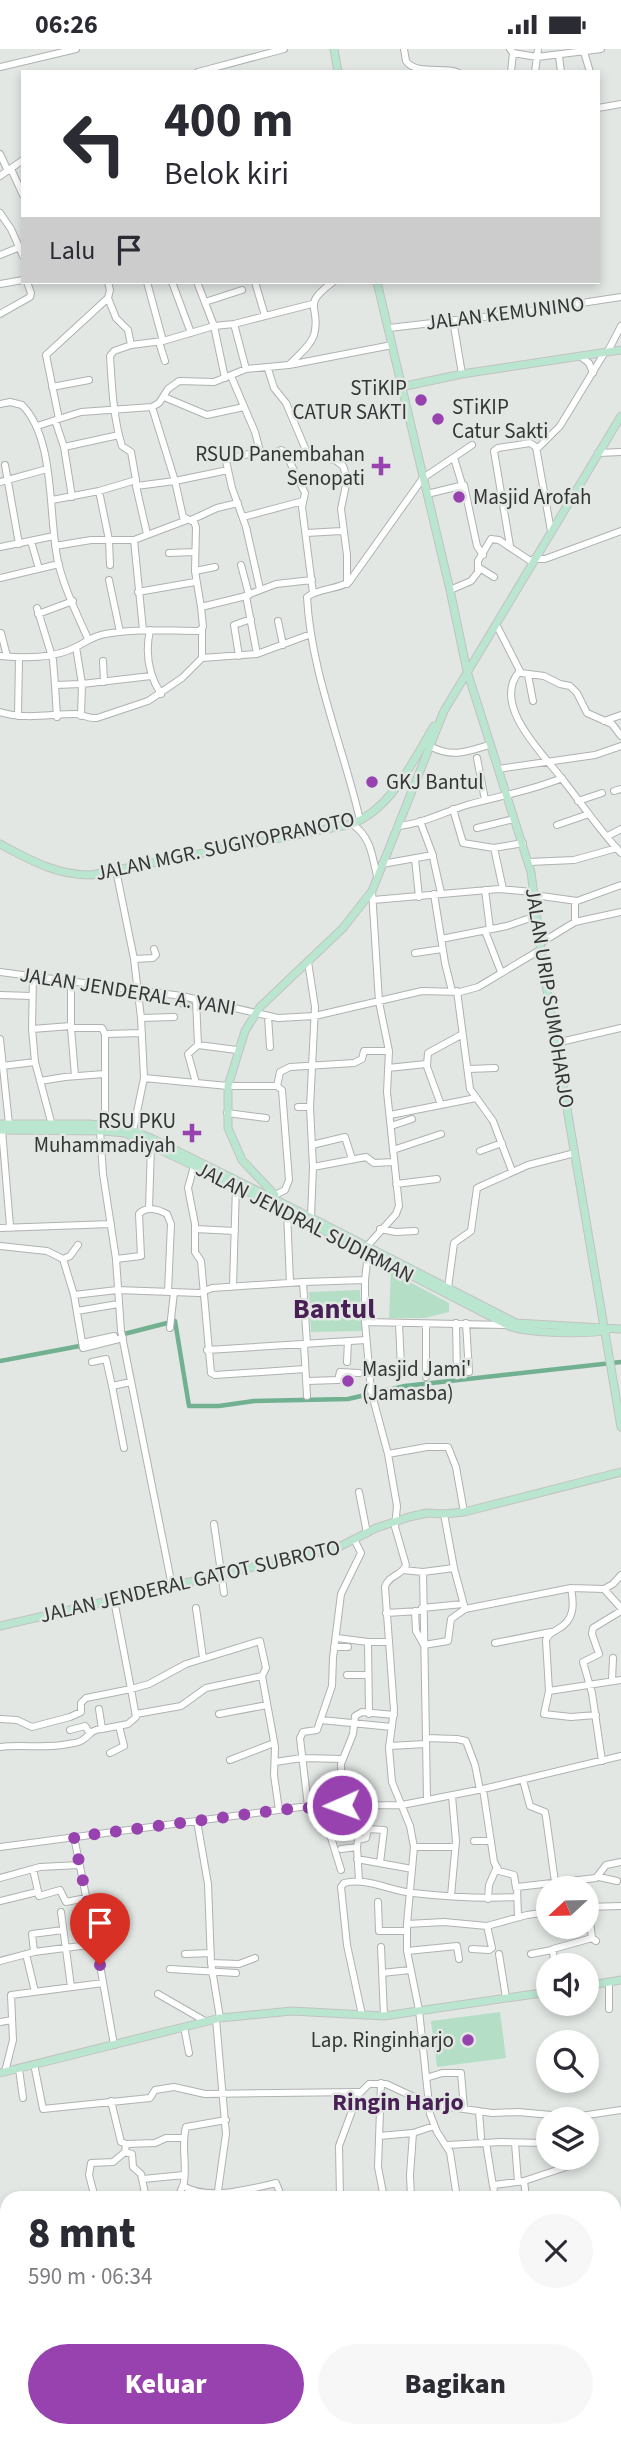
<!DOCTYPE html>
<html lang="id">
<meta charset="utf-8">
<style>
body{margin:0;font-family:"Source Sans 3",sans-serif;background:#f7f7f7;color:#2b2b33;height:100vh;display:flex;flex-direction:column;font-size:26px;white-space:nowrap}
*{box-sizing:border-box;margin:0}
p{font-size:23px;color:#7c7c81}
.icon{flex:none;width:38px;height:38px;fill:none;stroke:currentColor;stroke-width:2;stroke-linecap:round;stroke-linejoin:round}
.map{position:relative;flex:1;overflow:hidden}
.drawer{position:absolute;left:0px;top:2142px;width:621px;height:247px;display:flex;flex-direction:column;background:#fff;border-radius:21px 21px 0 0;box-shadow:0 4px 10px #0003}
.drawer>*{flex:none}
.top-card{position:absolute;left:21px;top:21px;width:579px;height:214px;border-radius:0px;box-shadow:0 4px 10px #0003;background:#fff;color:#2b2b33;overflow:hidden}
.needle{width:46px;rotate:248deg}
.tools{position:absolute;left:536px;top:1827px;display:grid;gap:14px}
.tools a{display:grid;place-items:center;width:63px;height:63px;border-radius:50%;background:#fff;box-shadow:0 4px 10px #0003;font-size:35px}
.pin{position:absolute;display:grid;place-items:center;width:60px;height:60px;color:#fff;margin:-72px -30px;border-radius:50% 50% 50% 0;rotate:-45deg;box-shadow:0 0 7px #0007}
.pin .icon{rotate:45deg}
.me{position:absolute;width:77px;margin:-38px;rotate:268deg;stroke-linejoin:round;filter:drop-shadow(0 0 5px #0008)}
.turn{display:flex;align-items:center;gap:24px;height:147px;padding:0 28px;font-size:32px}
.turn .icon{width:91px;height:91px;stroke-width:2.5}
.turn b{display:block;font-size:49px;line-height:60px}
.then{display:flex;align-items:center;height:66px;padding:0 28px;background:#0003;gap:14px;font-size:26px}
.round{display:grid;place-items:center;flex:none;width:74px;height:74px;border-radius:37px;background:#f7f7f7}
.overview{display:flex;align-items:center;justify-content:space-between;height:119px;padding:0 28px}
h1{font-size:42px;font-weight:800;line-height:52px}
.action{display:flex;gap:14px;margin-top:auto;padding:14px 28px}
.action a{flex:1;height:80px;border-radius:42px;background:#9842b0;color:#fff;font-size:28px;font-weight:800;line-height:80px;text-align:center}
.action a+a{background:#f7f7f7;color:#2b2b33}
.status{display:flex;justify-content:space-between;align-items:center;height:49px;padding:0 35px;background:#fff;direction:ltr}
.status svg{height:19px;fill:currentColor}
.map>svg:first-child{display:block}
.green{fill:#b5dec7}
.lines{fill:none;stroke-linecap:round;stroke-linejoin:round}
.canal{stroke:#71b090;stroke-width:4.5}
.river{stroke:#71b090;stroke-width:8}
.minor-casing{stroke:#aeb2b0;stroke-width:8}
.major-casing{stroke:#c2c3c2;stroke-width:9}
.minor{stroke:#fff;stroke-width:6}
.major{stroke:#bae6d0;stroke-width:7}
.route{stroke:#9842b0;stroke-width:12;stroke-dasharray:0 21.6}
.poi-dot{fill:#9842b0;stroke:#e2e7e4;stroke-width:2.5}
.labels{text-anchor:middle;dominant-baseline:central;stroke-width:5;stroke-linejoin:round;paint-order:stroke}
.street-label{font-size:21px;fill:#343635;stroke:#e2e7e4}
.poi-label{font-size:21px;fill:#343635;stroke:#e2e7e4;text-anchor:end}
.quarter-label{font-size:24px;font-weight:bold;fill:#492055;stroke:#e2e7e4}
.district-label{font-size:28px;font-weight:bold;fill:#492055;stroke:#e2e7e4}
</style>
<div class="status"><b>06:26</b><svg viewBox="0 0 49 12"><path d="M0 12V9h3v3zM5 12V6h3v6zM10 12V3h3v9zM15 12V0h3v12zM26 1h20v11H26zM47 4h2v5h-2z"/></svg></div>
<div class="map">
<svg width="621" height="2388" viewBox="0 0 621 2388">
<rect width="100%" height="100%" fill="#e2e7e4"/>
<!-- green -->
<path class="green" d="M391 1223 449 1254V1263L425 1269H389Z
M360 1241 362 1282 311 1283 309 1243Z
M500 1963 506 2009 437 2018 431 1972Z"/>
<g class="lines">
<!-- canal -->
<path class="canal" d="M120 1286 175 1272 189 1357H219L254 1352 348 1350 405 1337 621 1313
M0 1312 85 1296"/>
<!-- river -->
<path class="river" d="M0 2364 7 2361
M226 2382 251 2388"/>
<!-- minor casing -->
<g class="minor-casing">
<path id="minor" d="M404 0 406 12C416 26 441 18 457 23
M510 0 513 4 537 8 601 0
M584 3 590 23
M559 7 561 23
M0 18 76 0
M198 23 284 0
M511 23 513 4
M535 23 538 0
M598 59 621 55
M0 105 8 122
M11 120 23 146
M0 127 23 111
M0 164 11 180 23 207
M0 206 20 198
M147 233 163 292
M172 233 191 284
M197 233 214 277 225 329
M255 233 265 267
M0 235 23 231
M108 249 116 269 128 281 131 296 163 292 214 277 234 275 312 255
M205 253 242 241
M0 265 30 248 31 244 27 233
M453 271 462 325
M234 275 246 320
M389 279 510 265 621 248
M159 293 165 312
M131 296 114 302 110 307C112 337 113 368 122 397L131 403 136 431
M608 302 621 277
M580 307 589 314 593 324
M289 316 392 296
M268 320 274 339 286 354 308 406 335 411 343 417 345 423 346 436 341 460 347 506V535
M231 327 255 383 260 402
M52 338 89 331
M164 348 207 366 244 358
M0 355 10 353 22 356C56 390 48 468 58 513 64 539 77 565 88 590
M59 370 46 306 108 249 110 241 108 233
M55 371 64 398 72 448
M37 377 81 363 152 358 159 354 168 340 179 332 214 333 246 320 289 316C297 307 310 298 314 286 322 257 299 258 333 233
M64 398 119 386
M537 400 560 377 605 303
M598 404 621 403
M454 409 462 435
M5 416 19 495
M228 421 175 432 183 468 194 473 196 478 195 522 201 558 242 548 276 535 312 531
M0 433 47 420
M99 442 109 491 110 516
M427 445 464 436 477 497 483 506
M52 451 99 442 136 431V435
M243 468 303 452
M191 471 217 459 238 454
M306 484 342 482
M147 485 136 437 175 432 152 358
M134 491 143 581
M31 492 39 520
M55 497 91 491H134L187 471
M510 497 494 402 498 399 530 394 536 398 551 482
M0 498 54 487
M169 504 195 503
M534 510H545L621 482
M241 516 249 546
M478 518 494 528
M195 522 215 518
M0 529 59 515
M109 531 120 583
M260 540 246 478 232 439 226 412 229 410 260 402 264 407 281 401 285 403 305 444 302 458 313 544
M450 541 471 532 478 523V512L491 490 499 491 532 513
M138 543 195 533
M246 547 257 605
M37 559 53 611 55 636 82 635 151 627
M38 565 73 552
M278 572 283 596
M496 575 521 624 544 627 560 635 570 637 577 644 587 664 612 675 621 687
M150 581C145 604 148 625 161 645
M202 581V609
M1 584 7 607
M76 598 82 635 81 667
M0 607C25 609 53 610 76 598 86 593 93 587 105 585 136 579 167 582 199 582L203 578 201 558
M239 607 234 576 251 570
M103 612 104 633
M519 623C491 656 544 706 563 731 582 755 600 782 621 804
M528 626 533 652
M55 636 57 668
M0 663C25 671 50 665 75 665 83 665 88 670 97 669L148 652 182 629 202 609 257 605 311 585
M18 667 19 609
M604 672 621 666
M430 697C451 709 467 703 489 696
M477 709 485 751
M498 720 595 706 621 697
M614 742 621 740
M578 752 602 744
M453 760 463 794 494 799 523 794
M360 771C343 697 311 624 307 548 318 539 336 541 349 533L423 429 472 396
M420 772 432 804 441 844
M352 775C371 788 372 806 377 827
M557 776 589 765
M398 777C422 775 444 763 467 756 499 747 531 742 562 729
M477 779 514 770
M608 787 621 780
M494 799 503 840
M415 810 419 848
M529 813 574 811 617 799
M382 815 433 806
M116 821 134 910 141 969 144 1029 133 1082
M485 841 490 880
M372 842 379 953 389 1002 387 1043 399 1157 396 1165 369 1195 365 1231V1273L371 1342 388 1405 397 1457 395 1478 406 1516C402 1527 388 1526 385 1538L394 1661 389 1699 392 1733 410 1777 414 1798 407 1875V1902L419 1961 430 2065 437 2083 450 2103 457 2149
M434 845 445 914 452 942
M534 846 577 852 621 836
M373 851 499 840 533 843
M575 853V873
M485 882 501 923
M441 890 507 877 536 867
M539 895 575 873 621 863
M415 904 442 900
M134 910 153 909 156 906 154 900
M308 913 315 958 310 1058 313 1118 311 1168
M0 923 182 947 278 969 315 967 422 942 460 943 478 938 540 901
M33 927 32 980 35 1013 53 1080
M71 932V979L75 1027
M457 942 470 1040 493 1072 512 1122
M0 946 32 947
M182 947 183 955 189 957
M268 967 270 998
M141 969 174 968
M71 979H102L105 985 142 984
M32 980 71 977
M0 990 9 1075
M556 994 621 979
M198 996 237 1001
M427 1016 428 1004 461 986
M2 1017 35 1013
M388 1019 426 1015 441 1056
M468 1020 495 1019
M144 1029 228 1037H277L280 1023 290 1018 354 1014 362 1010 364 1002H389
M40 1032 65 1028 104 1025
M196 1034 188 1005 198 996 196 950
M298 1058H310
M227 1064 266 1069
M390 1066 476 1049
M105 1075V985
M391 1077 412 1070
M2 1081 10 1177
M100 1082 103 1125 116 1210 121 1282 172 1537
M312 1096 345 1088 352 1110
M393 1101 441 1085
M480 1102 502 1094
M194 1117 188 1139 195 1175V1203L201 1212 211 1324 215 1326 305 1320
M313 1118 366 1108 374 1114 394 1113
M396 1135 437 1130
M275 1146 285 1141 289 1131 282 1041 277 1037
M149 1160 151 1096
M287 1162 290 1234
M0 1179 111 1175
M195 1180 235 1182
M380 1180 396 1183 415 1182
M0 1197 47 1202 63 1210 74 1246 83 1299 123 1289
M63 1210 70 1207 78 1196
M116 1210 141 1207 139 1165C146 1157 158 1160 167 1165L171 1175 168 1243
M233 1237 236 1137
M448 1239 454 1194 471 1182 477 1139 528 1116 575 1104
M74 1246 117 1241 199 1244 212 1239 303 1233
M77 1262 118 1255
M365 1273 505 1276
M456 1274 457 1327
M466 1274 469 1323
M399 1275 401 1318
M426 1275V1328
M170 1279 174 1243
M82 1294 114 1287
M307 1295 303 1233 365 1231
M304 1296 307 1347
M207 1301 366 1291
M92 1313 106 1310 112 1337
M347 1313 348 1292
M307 1332 338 1331 340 1323 359 1324
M124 1399 112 1337 131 1333
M388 1405 427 1398H448L456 1418 464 1463
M359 1443 367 1484
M444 1465 454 1519
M214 1475 224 1544
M403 1521 423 1523 454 1519 465 1560
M423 1523 426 1689
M571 1539C574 1555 575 1571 558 1580 552 1584 549 1584 546 1591L549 1642 544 1665 571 1668 596 1666
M604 1540 613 1535 621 1526
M196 1559 203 1609
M422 1559 463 1555
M415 1562 416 1582 424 1596 448 1592 451 1570 465 1560 571 1539 604 1540 621 1559
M386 1564 419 1562
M337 1589 368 1593
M495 1594 551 1583
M334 1598H348
M347 1626H368
M612 1631 613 1609
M549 1642 621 1631
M99 1660 102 1680 128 1675 136 1668 131 1640 149 1635 186 1615 260 1592 266 1619 262 1627
M136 1665 181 1657 206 1639 262 1627 275 1698 274 1726 279 1761
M219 1665 267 1656
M369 1665 368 1593H389
M0 1670 17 1671 32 1678 70 1668 81 1663V1654L86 1649 131 1640 114 1551
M321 1671 392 1678
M70 1681 85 1677 89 1683
M389 1697 426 1695
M0 1698C23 1695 45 1700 68 1695 73 1694 80 1694 84 1690 92 1684 91 1681 102 1680
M110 1704 124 1697 119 1677
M230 1711 274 1694
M602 1712 592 1644 583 1613 599 1605 592 1585 593 1579 621 1562
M275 1713 302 1709 342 1710
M523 1731 530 1757 545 1763 546 1768 555 1833
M483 1740 494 1813 499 1822 514 1826 516 1839
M427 1751 426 1689 457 1690 466 1692 475 1716 480 1741
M329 1756V1782L341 1821
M342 1756 341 1715 353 1685 355 1667 362 1663 394 1666
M308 1757 300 1689 303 1683 317 1681 332 1637 333 1609 341 1545 361 1504 355 1492
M197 1772 208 1835 211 1914 220 1969
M74 1788 100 1916 114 1996
M474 1792H491
M0 1798 308 1757 402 1756 483 1740 621 1707
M357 1798 358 1791 366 1789 368 1780 384 1781 380 1814
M414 1798H455
M341 1800 357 1798 359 1832
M357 1810 412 1820
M33 1820 39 1847 60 1841 66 1853 86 1849
M599 1828 617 1832
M0 1829 40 1818 79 1816
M451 1847 456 1792 452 1747
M488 1850 489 1836 496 1820
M0 1852 37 1843
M378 1853 379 1882H407
M586 1858 621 1857
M588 1858 592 1889 596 1892
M61 1863 71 1938
M518 1868 517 1838 596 1829 606 1816 621 1813
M407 1875 444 1873 487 1877 527 1866 548 1863
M558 1878 561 1885 591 1879
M381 1898 384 1967
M472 1900 489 1901 492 1899 487 1877
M407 1902 457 1897 459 1910
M34 1903 32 1885 63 1881
M26 1905 35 1943
M185 1905 211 1904
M499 1905 506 1949
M531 1905 552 1901
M0 1912 34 1903 96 1895
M211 1914 239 1915 255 1909
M554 1916 553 1900 592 1889
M170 1920 236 1924
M382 1924 410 1921
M609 1933V1960
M158 1945 205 1972
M362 1966 347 1896 341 1838 344 1834C367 1828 390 1842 413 1844 448 1848 482 1850 517 1848
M216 1970 226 2085 217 2149
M0 1973 12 1971
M184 1978 189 2004
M34 2015 43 2060 150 2049 155 2041 174 2038 205 2045 359 2043 339 2097 340 2149
M19 2020 23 2049
M5 2023 13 1991 11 1946 103 1934
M426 2029 442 2024H461L464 2059
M381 2034 378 2118 384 2149
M360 2044 369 2035H386L429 2055 492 2064 518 2063 574 2068
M111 2052 121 2093 126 2095
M479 2062 481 2088
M574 2070V2068L621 2061
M379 2087 413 2084 434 2077
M486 2094 493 2137
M515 2094 518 2133
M447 2096 502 2093 548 2094
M125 2103 132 2105 133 2118 141 2125 146 2149
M143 2130 184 2126
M524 2132 526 2149
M183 2137C207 2152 251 2140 276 2134L282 2149
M95 2149 89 2126 91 2114 113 2113 125 2103 126 2095 155 2094 166 2089H184
M179 2149C179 2141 183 2140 184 2133 187 2115 181 2096 186 2078L226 2071
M411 2149 410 2126 413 2084
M493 2149 494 2136 524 2132 578 2114V2109
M0 2233 7 2231
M614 2238 621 2245
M614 2286 620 2284
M614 2312H621
M395 2382 397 2388
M527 2382V2388
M564 2382 565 2388
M619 2386 621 2385
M463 2388 464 2382"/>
</g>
<!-- major casing -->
<g class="major-casing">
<path id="major" d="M334 0 338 23
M377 233 450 541 467 622 531 823 543 918 621 1378
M401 338 462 325 621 301
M0 795C30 811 56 826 91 826L352 775C393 758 412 713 434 677
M0 1075H89L125 1079 153 1090 296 1161 516 1274 621 1280
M0 1081 103 1082 125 1084 255 1146
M273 1150 275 1146 242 1111 228 1079V1037L245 982 260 958 343 879 372 842 444 662 621 367
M275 1156 511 1278C531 1284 587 1286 607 1281
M0 1577 339 1498 376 1479 409 1468 427 1464 444 1465 464 1463 621 1423
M586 1937 621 1931
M0 2024 220 1969 292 1962 384 1967 548 1943"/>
</g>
<!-- minor -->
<use href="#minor" class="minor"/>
<!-- major -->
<use href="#major" class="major"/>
</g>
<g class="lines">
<!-- route -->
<path class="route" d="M100 1916 74 1788 279 1761 342 1756"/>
</g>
<!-- markers -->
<g class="poi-dot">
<circle cx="421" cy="351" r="7"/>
<circle cx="438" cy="370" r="7"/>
<path d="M377.5 406.5h7v7h7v7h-7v7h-7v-7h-7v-7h7z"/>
<circle cx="459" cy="448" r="7"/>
<circle cx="372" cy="733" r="7"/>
<path d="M188.5 1073.5h7v7h7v7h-7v7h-7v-7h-7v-7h7z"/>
<circle cx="348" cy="1332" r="7"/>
<circle cx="468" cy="1991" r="7"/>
</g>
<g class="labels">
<!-- street labels -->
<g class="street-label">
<text transform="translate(505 264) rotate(-7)">JALAN KEMUNINO</text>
<text transform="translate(225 797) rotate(-12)">JALAN MGR. SUGIYOPRANOTO</text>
<text transform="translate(128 942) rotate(9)">JALAN JENDERAL A. YANI</text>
<text transform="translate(550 949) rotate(81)">JALAN URIP SUMOHARJO</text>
<text transform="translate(305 1173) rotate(27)">JALAN JENDRAL SUDIRMAN</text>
<text transform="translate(190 1532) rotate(-13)">JALAN JENDERAL GATOT SUBROTO</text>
</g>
<!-- poi labels -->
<g class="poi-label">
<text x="407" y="339">STiKIP<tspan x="407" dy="24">CATUR SAKTI</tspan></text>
<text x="452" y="358" text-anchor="start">STiKIP<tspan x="452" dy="24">Catur Sakti</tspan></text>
<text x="365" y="405">RSUD Panembahan<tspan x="365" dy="24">Senopati</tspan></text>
<text x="473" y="448" text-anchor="start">Masjid Arofah</text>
<text x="386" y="733" text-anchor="start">GKJ Bantul</text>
<text x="176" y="1072">RSU PKU<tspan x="176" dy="24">Muhammadiyah</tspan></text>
<text x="362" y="1320" text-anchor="start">Masjid Jami'<tspan x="362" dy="24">(Jamasba)</tspan></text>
<text x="454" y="1991">Lap. Ringinharjo</text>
</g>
<!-- quarter labels -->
<g class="quarter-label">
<text x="398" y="2053">Ringin Harjo</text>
</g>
<!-- district labels -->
<g class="district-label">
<text x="334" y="1260">Bantul</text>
</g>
</g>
</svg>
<div class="tools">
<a><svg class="needle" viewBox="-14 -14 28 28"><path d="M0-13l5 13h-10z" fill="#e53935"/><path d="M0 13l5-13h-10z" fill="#7c7c81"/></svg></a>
<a><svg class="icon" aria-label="sound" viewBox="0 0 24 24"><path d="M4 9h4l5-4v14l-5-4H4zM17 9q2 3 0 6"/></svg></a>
<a><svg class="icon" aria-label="search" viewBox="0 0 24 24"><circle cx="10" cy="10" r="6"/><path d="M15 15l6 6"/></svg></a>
<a><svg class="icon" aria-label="layers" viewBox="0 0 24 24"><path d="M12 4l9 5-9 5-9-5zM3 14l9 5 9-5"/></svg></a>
</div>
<div class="pin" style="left:100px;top:1916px;background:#d93025"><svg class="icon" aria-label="arrive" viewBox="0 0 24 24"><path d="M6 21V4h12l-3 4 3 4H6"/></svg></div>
<svg class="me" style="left:342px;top:1756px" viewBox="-20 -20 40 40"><circle r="17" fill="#9842b0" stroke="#fff" stroke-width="3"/><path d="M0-11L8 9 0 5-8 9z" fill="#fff"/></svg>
<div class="top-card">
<div class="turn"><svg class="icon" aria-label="left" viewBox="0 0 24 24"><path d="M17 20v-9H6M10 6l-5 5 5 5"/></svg><div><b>400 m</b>Belok kiri</div></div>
<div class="then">Lalu<svg class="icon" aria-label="arrive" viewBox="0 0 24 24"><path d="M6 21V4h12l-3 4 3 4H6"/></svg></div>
</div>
<section class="drawer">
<div class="overview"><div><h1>8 mnt</h1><p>590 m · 06:34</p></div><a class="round"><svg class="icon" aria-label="close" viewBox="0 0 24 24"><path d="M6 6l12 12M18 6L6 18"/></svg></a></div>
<div class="action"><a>Keluar</a><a>Bagikan</a></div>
</section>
</div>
